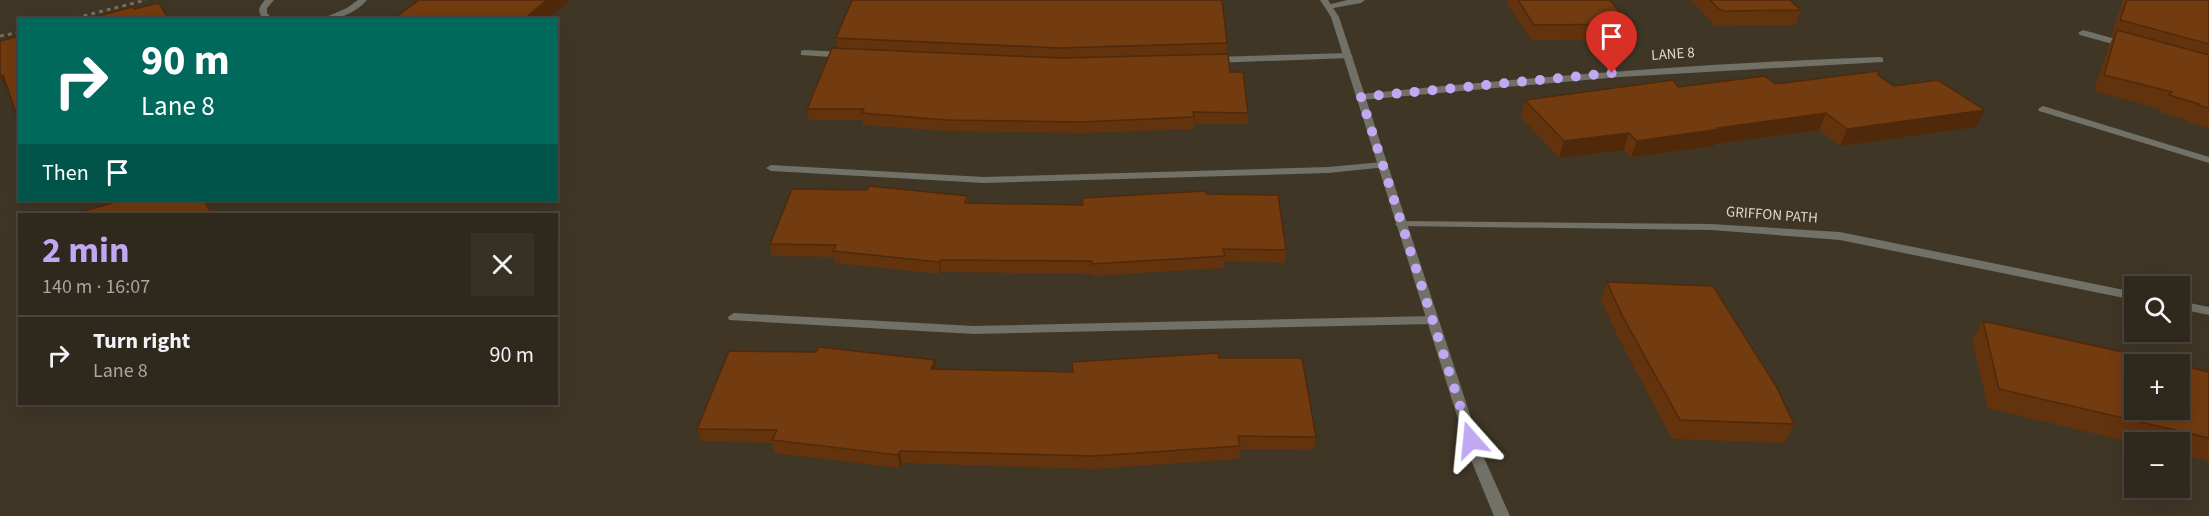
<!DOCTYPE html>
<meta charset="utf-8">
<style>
body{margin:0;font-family:"Source Sans 3",sans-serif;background:#373025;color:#f1f3f6;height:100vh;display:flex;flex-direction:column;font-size:22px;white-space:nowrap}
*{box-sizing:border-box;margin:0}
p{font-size:20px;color:#a7a6a3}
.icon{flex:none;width:33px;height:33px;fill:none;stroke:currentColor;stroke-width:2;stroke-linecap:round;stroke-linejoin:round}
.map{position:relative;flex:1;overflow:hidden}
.panel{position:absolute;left:18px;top:213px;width:540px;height:192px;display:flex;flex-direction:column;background:#2f281c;border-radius:0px;box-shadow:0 6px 24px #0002,0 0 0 2px #4a443b}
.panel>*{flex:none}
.banner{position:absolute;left:18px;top:18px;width:540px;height:183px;border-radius:0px;box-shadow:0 6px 24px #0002,0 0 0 2px #4a443b;background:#00695c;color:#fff;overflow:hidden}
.controls{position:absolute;left:2124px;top:276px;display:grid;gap:12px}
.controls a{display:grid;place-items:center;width:66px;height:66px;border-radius:0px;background:#2f281c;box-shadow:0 6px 24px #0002,0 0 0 2px #4a443b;font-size:30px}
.pin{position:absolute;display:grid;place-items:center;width:51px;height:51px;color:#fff;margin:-62px -26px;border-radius:50% 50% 50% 0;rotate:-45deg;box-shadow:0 0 6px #0007}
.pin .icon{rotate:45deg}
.me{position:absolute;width:66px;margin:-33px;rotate:342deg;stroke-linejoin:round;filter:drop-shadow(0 0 4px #0008)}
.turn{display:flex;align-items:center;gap:21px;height:126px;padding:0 24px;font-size:27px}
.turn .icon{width:78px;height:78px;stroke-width:2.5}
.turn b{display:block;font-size:42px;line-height:51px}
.then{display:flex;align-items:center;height:57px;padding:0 24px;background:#0003;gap:12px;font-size:22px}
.round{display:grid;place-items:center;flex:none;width:63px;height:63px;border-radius:0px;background:#373025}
.headline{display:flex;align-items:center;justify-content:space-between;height:102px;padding:0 24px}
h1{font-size:36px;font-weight:700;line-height:45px;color:#c1a8f3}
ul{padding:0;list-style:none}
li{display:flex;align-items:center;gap:18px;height:78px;padding:0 24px;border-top:2px solid #4a443b}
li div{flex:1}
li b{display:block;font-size:22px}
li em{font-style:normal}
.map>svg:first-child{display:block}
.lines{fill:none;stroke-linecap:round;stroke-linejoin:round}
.path{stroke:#766e61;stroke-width:3;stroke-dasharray:4 4;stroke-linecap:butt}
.service{fill:#717168;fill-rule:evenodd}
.minor{fill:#717168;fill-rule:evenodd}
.tertiary{fill:#717168;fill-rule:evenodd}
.wall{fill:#63330e}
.shaded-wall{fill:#50290b}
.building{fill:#733b10;stroke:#50290b;stroke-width:1.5}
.route{stroke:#c1a8f3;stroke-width:10;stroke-dasharray:0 18}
.labels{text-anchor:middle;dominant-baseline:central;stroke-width:4.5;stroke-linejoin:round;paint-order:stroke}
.street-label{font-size:15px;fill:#dcd6cd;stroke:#3f3626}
</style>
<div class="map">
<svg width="2209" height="516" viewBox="0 0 2209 516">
<rect width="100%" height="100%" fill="#3f3626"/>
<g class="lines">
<!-- path -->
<path class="path" d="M68 20 146 0
M0 36 20 32"/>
<!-- service -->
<path class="service" d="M265 0H274L267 8V13L273 20H264C257 11 258 8 265 0Z
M358 0H367C355 14 337 20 319 20L347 8Z
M2083 30 2130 43 2132 45 2127 48 2080 35 2078 33Z
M2043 106 2209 157V163L2039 111 2038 109Z"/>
<!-- minor -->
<path class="minor" d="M1347 0H1365L1361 3 1328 9 1324 6Z
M804 50 845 52 850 55 845 58 801 55V51Z
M1348 53 1353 56 1351 58 1213 63 1208 60 1213 57Z
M1880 57 1883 58V62L1620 77 1361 100 1356 97 1361 94C1534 77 1706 63 1880 57Z
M1383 162 1387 163 1388 165 1387 167 1328 173 984 183 771 171 766 168 771 165 984 177 1328 167Z
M1401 221 1711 224 1840 232 2134 292V300L1840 240 1711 230 1397 226 1395 224Z
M2180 301 2209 307V315L2180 309Z
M734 313 974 326 1432 316 1438 320 1432 324 974 334 729 320 728 317Z"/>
<!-- tertiary -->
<path class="tertiary" d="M1320 0H1328L1339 17 1485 460 1510 516H1494L1471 460 1331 17Z"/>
</g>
<!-- wall -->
<path class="wall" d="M1508 0H1610L1629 24 1624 39 1531 40 1507 3Z
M1691 0H1790L1801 10 1795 25 1718 26 1714 25Z
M2123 0H2209V128L2187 122 2188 120 2159 112 2161 109 2094 91 2109 45 2114 36H2111Z
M836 38 1227 43 1226 54 1230 72 1248 113 1247 124H1194V129L1082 133 947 131 863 125V120H809L807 109 837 48Z
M1878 75 1894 86 1976 127 1840 146 1819 130 1715 144 1714 146 1631 157 1624 150 1559 158 1521 117 1525 100 1678 87 1775 84Z
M1206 194 1286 250 1285 263 1224 261V268L1092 276V274L941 272 940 274 835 263 834 257 772 256 770 244 968 196V203L1082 205V198Z
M1607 282 1794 424 1785 443 1672 439 1617 335 1601 300Z
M1983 321 2209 372V461L2180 454V442L2134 443 1988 408 1972 339Z
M1219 358 1316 437 1314 450 1240 449 1239 459 1093 469 902 463 900 468 775 453 772 443 701 441 697 429 936 369 1072 372V362Z"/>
<!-- shaded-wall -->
<path class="shaded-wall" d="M547 0H571L547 20H523Z
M3 75 9 92 0 78V76Z
M1985 110 1976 127 1840 146 1847 129Z
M1826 113 1819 130 1715 144 1714 146 1631 157 1637 141 1718 128Z
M1629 133 1624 150 1559 158 1564 141Z
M940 260 941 272 940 274 939 262Z
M935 360 936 372 931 369Z
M900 451 902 463 900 468 898 455Z"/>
<!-- building -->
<path class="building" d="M419 0H547L523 20H392Z
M852 0H1222L1227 43 1060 48 836 38Z
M1518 0H1610L1629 24 1534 25Z
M1710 0H1790L1801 10 1723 11 1719 9Z
M2127 0H2209V44L2120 20Z
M159 3 169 20H83L132 7 134 9Z
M2117 30 2209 55V108L2198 105 2199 104 2169 95 2172 92 2104 75Z
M20 36V125L3 75 0 76V41Z
M832 48 1060 58 1228 54 1230 72H1243L1248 113 1193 112 1194 117 1081 122 946 120 862 113 864 109H807Z
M1878 71V75L1894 86 1938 80 1985 110 1847 129 1826 113 1718 128 1720 129 1637 141 1629 133 1564 141 1525 100 1673 80 1678 87 1765 76 1775 84Z
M869 186 968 196 965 203 1083 205 1082 198 1205 191 1206 194 1278 195 1286 250 1223 249 1225 256 1092 264V261L940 260 939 262 833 251 836 245 770 244 792 189 867 190Z
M121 200H204L212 214H78V213Z
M1607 282 1713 286 1776 386 1794 424 1680 420 1623 317Z
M1983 321 2177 364H2134V410H2180V365L2209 372V438L1999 389Z
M819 347 935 360 931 369 1073 372 1072 362 1218 353 1219 358H1302L1316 437 1238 436 1240 446 1093 456 900 451 898 455 772 440 777 430 697 429 729 351 816 352Z"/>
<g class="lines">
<!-- route -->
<path class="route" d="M1471 440 1361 97 1612 73"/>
</g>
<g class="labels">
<!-- street labels -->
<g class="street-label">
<text transform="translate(1673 54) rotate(-4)">LANE 8</text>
<text transform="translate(1772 215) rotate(4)">GRIFFON PATH</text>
</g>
</g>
</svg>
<div class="controls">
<a><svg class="icon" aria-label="search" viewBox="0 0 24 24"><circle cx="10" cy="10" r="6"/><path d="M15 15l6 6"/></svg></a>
<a>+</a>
<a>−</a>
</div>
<div class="pin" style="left:1612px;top:73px;background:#d93025"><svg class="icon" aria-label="arrive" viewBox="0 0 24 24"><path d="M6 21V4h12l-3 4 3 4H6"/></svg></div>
<svg class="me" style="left:1471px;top:440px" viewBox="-20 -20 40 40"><path d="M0-17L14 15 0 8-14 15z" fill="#c1a8f3" stroke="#fff" stroke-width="4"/></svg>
<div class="banner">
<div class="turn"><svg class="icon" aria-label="right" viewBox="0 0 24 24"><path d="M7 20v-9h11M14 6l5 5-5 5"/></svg><div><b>90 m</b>Lane 8</div></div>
<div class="then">Then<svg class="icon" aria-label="arrive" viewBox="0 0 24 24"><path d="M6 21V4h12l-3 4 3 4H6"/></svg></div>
</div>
<section class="panel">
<div class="headline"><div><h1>2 min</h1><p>140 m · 16:07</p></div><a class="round"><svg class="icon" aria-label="close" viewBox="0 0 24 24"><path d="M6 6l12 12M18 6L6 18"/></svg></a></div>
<ul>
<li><svg class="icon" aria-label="right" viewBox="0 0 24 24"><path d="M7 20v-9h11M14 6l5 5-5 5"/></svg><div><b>Turn right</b><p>Lane 8</p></div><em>90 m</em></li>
</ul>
</section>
</div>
